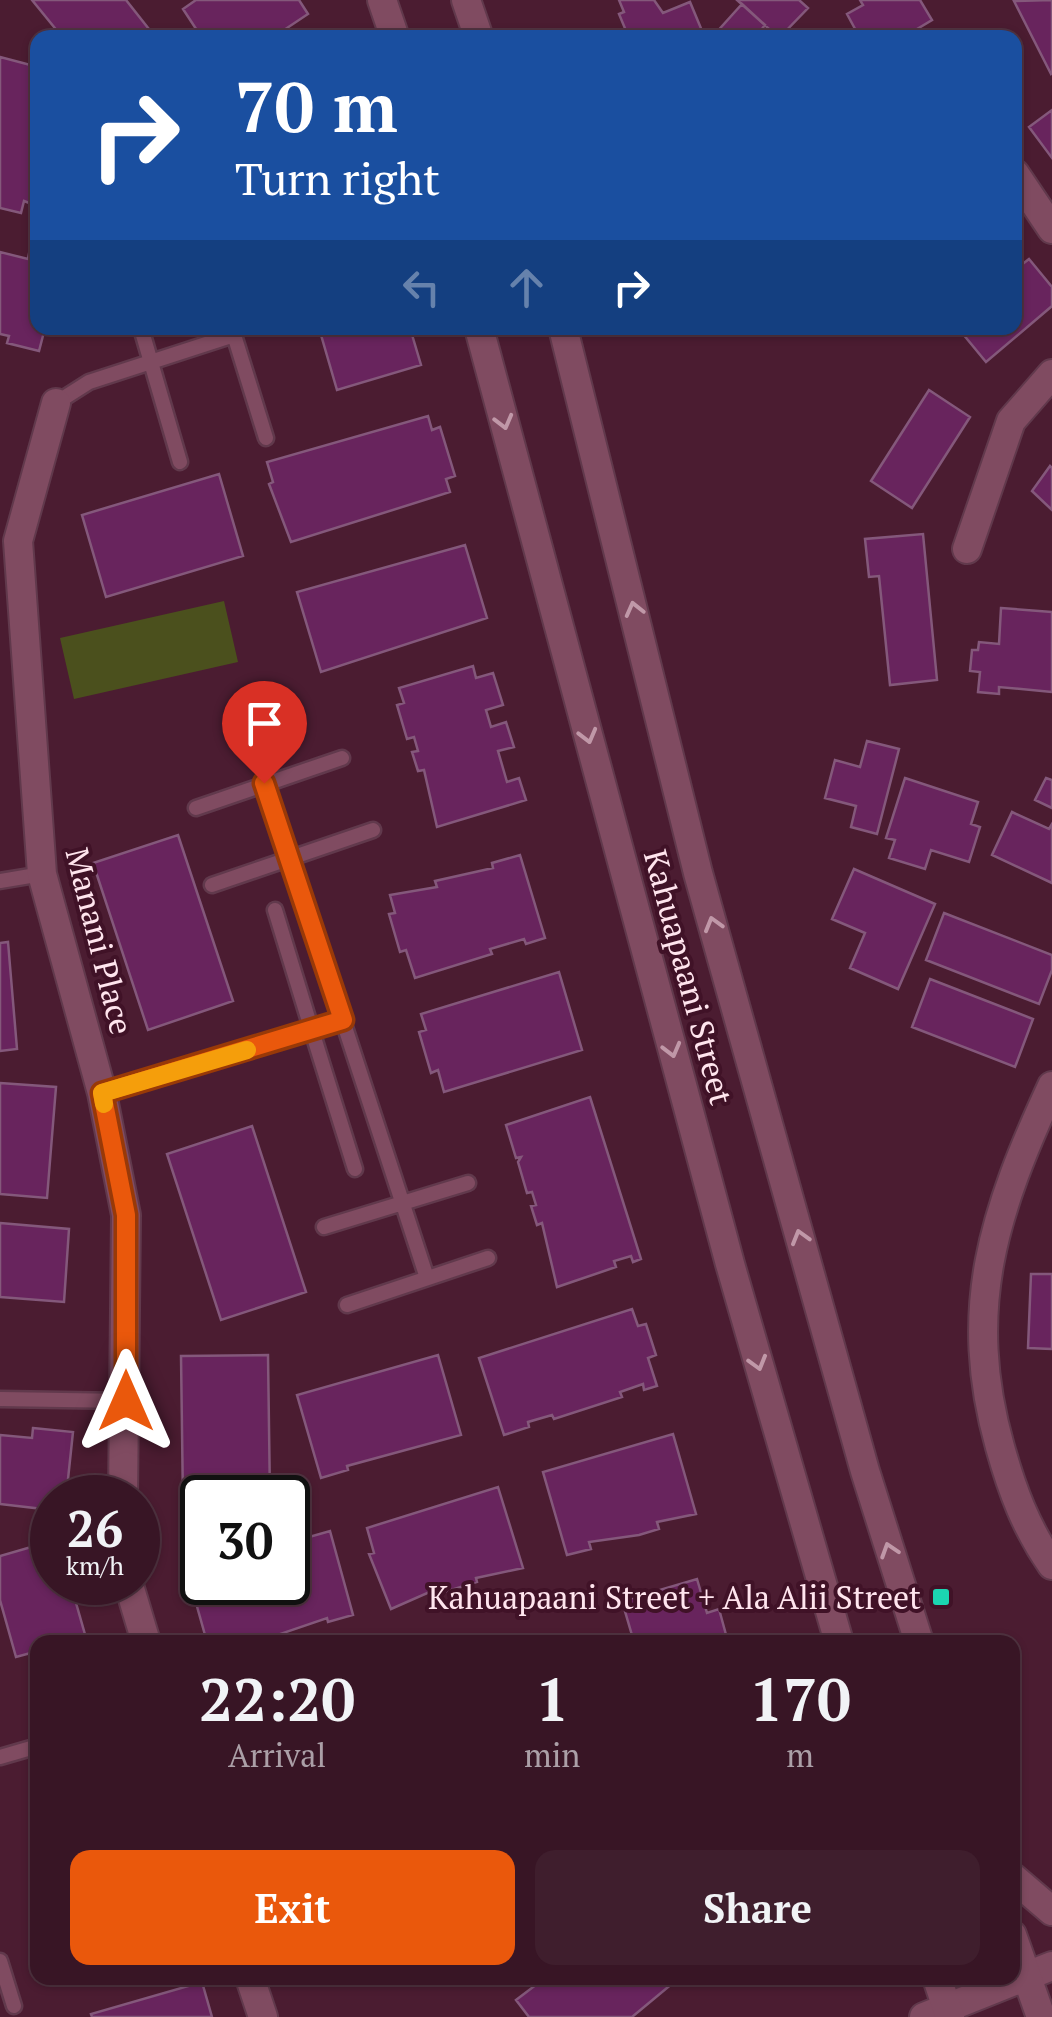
<!DOCTYPE html>
<style>
body{margin:0;font-family:"PT Serif",serif;background:#3f1e2d;color:#f1f3f6;height:100vh;display:flex;flex-direction:column;font-size:38px;white-space:nowrap}
*{box-sizing:border-box;margin:0}
p{font-size:32px;color:#ab9fa7}
.icon{flex:none;width:55px;height:55px;fill:none;stroke:currentColor;stroke-width:2;stroke-linecap:round;stroke-linejoin:round}
.map{position:relative;flex:1;overflow:hidden}
.details{position:absolute;left:30px;top:1635px;width:990px;height:350px;display:flex;flex-direction:column;background:#381525;border-radius:20px;box-shadow:0 2px 8px #0004,0 0 0 2px #523442}
.details>*{flex:none}
.guide{position:absolute;left:30px;top:30px;width:992px;height:305px;border-radius:20px;box-shadow:0 2px 8px #0004,0 0 0 2px #523442;background:#1a4fa0;color:#fff;overflow:hidden}
.speed{position:absolute;left:30px;top:1475px;display:flex;gap:20px;font-size:50px;font-weight:700;text-align:center}
.speed>*{display:grid;place-content:center;width:130px;height:130px;border-radius:50%;background:#381525;box-shadow:0 2px 8px #0004,0 0 0 2px #523442;line-height:1}
.speed small{font-size:25px;font-weight:400}
.speed .limit{border:5px solid #111;border-radius:15px;background:#fff;color:#111}
.pin{position:absolute;display:grid;place-items:center;width:85px;height:85px;color:#fff;margin:-102px -42px;border-radius:50% 50% 50% 0;rotate:-45deg;box-shadow:0 0 10px #0007}
.pin .icon{rotate:45deg}
.me{position:absolute;width:110px;margin:-55px;rotate:0deg;stroke-linejoin:round;filter:drop-shadow(0 0 8px #0008)}
.turn{display:flex;align-items:center;gap:35px;height:210px;padding:0 40px;font-size:45px}
.turn .icon{width:130px;height:130px;stroke-width:2.5}
.turn b{display:block;font-size:70px;line-height:85px}
.lanes{display:flex;align-items:center;height:95px;padding:0 40px;background:#0003;justify-content:center;gap:50px;direction:ltr}
.lanes .off{opacity:.35}
.eta{display:flex;justify-content:space-evenly;align-items:center;height:170px;text-align:center}
.eta b{font-size:60px;font-weight:800;line-height:70px}
.primary-button{display:flex;gap:20px;margin-top:auto;padding:20px 40px}
.primary-button a{flex:1;height:115px;border-radius:20px;background:#ea580c;color:#fff;font-size:40px;font-weight:800;line-height:115px;text-align:center}
.primary-button a+a{background:#3f1e2d;color:#f1f3f6}
.map>svg:first-child{display:block}
.green{fill:#4b501d}
.building{fill:#68245d;stroke:#84587b;stroke-width:2.5}
.lines{fill:none;stroke-linecap:round;stroke-linejoin:round}
.service-casing{stroke:#61394c;stroke-width:19}
.minor-casing{stroke:#61394c;stroke-width:32}
.secondary-casing{stroke:#61394c;stroke-width:32}
.service{stroke:#804b61;stroke-width:14}
.minor{stroke:#804b61;stroke-width:28}
.secondary{stroke:#804b61;stroke-width:28}
.oneway{stroke:#c098a8}
.route-casing{stroke:#983908;stroke-width:25}
.route{stroke:#ea580c;stroke-width:18}
.slow{stroke:#f59e0b;stroke-width:18}
.poi-dot{fill:#1bd5b1;stroke:#401227;stroke-width:4}
.labels{text-anchor:middle;dominant-baseline:central;stroke-width:8;stroke-linejoin:round;paint-order:stroke}
.street-label{font-size:32px;fill:#ffe5ee;stroke:#401227}
.poi-label{font-size:32px;fill:#ffe5ee;stroke:#401227;text-anchor:end}
</style>
<div class="map">
<svg width="1052" height="2017" viewBox="0 0 1052 2017">
<rect width="100%" height="100%" fill="#4b1c31"/>
<!-- green -->
<path class="green" d="M224 601 238 662 74 699 60 638Z"/>
<!-- building -->
<path class="building" d="M32 0H126L156 38H63Z
M196 0H299L308 14 272 38H202L183 9Z
M619 0H654L663 13 690 2 705 38H629L619 14 624 12Z
M737 0H799L808 8 779 38Z
M860 0H920L932 20 902 38H860L847 14 863 5Z
M1052 0V73L1051 74 1014 1Z
M742 4 765 25 758 34 763 38H719L715 34Z
M0 57 38 67V157L32 170 38 172V184L32 204 24 201 21 213 0 208Z
M1052 110V158L1029 127Z
M30 248 38 250V328H45L39 351 7 343 9 336 0 334V252L28 259Z
M1029 259 1052 287V306L986 362 958 328H1015V270Z
M319 328H410L421 365 337 390Z
M929 390 970 417 912 508 871 481Z
M428 416 432 430 440 427 455 476 446 479 450 492 291 542 269 484 273 482 267 462Z
M1050 466 1052 468V510L1032 491Z
M219 474 243 556 106 597 82 515Z
M923 534 937 680 890 685 879 576 869 577 865 539Z
M465 545 487 618 321 672 297 592Z
M1001 608 1052 612V692L999 687V694L978 692 980 672 970 671 972 650H978L979 642 999 644Z
M473 666 476 678 493 673 503 705 486 710 491 727 506 722 514 747 498 751 507 782 519 778 526 800 437 827 424 770 418 771 412 752 418 751 414 737 407 739 397 705 404 703 399 688Z
M867 741 899 749 877 834 851 827 856 806 825 798 835 760 860 767Z
M905 778 978 802 971 824 980 827 969 862 931 850 925 869 889 858 895 840 886 838Z
M1046 778 1052 780V808L1035 800Z
M1012 812 1049 829 1052 824V883L992 855Z
M178 835 233 1001 148 1030 93 863Z
M520 855 545 938 526 944 524 939 490 949 492 954 415 978 406 950 400 952 389 914 395 913 390 895 437 887 435 881 493 868 492 863Z
M854 869 935 904 898 989 850 968 865 933 832 919Z
M944 913 1052 955V970L1039 1004 926 960Z
M8 942 17 1049 0 1051V943Z
M559 972 582 1050 444 1092 438 1070 431 1073 419 1032 426 1030 421 1014Z
M930 979 1033 1019 1015 1067 912 1027Z
M0 1083 56 1087 47 1198 0 1194Z
M590 1097 641 1259 633 1262 631 1256 614 1261 616 1267 557 1287 542 1223 537 1225 531 1206 536 1205 532 1192 527 1193 518 1162 521 1157 516 1158 506 1125Z
M252 1126 306 1292 221 1320 167 1154Z
M0 1223 69 1229 64 1302 0 1297Z
M1031 1274H1052V1349L1028 1348Z
M632 1309 638 1326 646 1324 656 1355 648 1358 657 1386 644 1390 643 1384 620 1392 622 1397 554 1419 552 1415 528 1422 529 1427 504 1435 479 1358Z
M268 1355 270 1498H202V1503H183L181 1356Z
M438 1355 461 1435 347 1466 348 1470 321 1478 297 1395Z
M33 1428 73 1432 66 1498H52V1510L0 1504V1435L32 1438Z
M673 1434 696 1514 657 1522 659 1529 639 1535 589 1542 591 1549 567 1555 543 1472Z
M498 1487 523 1568 476 1578 477 1582 435 1595 434 1590 391 1609 369 1554 374 1553 367 1528Z
M330 1531 353 1615 328 1622 327 1618 257 1642 255 1635 234 1642H207L187 1571 202 1567V1582H288V1543Z
M52 1541V1582H70L86 1638 38 1642V1651L16 1657 0 1600V1556Z
M697 1579 707 1613 719 1609 728 1642H634L622 1601Z
M545 1978H679L632 2017H529L516 2000Z
M202 1982 212 2017H92L91 2014Z"/>
<g class="lines">
<!-- service casing -->
<g class="service-casing">
<path id="service" d="M141 328 180 462
M56 403 89 382 234 335 266 438
M264 783 343 1021 312 1031 275 910
M196 808 342 758
M0 881 42 874
M212 885 373 830
M343 1021 427 1278
M102 1093 312 1031 355 1169
M324 1227 468 1183
M347 1305 488 1258
M0 1399 126 1401
M0 1757 38 1746
M0 1961 14 2006"/>
</g>
<!-- minor casing -->
<g class="minor-casing">
<path id="minor" d="M1015 174 1052 229
M56 403 18 541 42 874 102 1093 126 1215 123 1498
M967 549 1011 421 1052 374
M1052 1086C994 1212 961 1308 1000 1447 1012 1490 1026 1528 1052 1565
M128 1582 146 1642
M250 1978 263 2017
M924 2017 1052 1966"/>
</g>
<!-- secondary casing -->
<g class="secondary-casing">
<path id="secondary" d="M382 0 395 38
M466 0 479 38
M479 328 730 1264 839 1642
M563 328 698 873 865 1471 919 1642
M1012 1877 1052 1911
M1012 1935 1041 2017
M937 1978 950 2017"/>
</g>
<!-- service -->
<use href="#service" class="service"/>
<!-- minor -->
<use href="#minor" class="minor"/>
<!-- secondary -->
<use href="#secondary" class="secondary"/>
</g>
<!-- one-way arrows -->
<defs><path id="oneway-chevron" d="M-2-3.5L2.5 0L-2 3.5" fill="none" stroke-width="1.6" stroke-linecap="round" stroke-linejoin="round" transform="scale(2.5)"/></defs>
<g class="oneway">
<use href="#oneway-chevron" transform="translate(504 422) rotate(75)"/>
<use href="#oneway-chevron" transform="translate(634 609) rotate(-104)"/>
<use href="#oneway-chevron" transform="translate(588 736) rotate(75)"/>
<use href="#oneway-chevron" transform="translate(713 924) rotate(-106)"/>
<use href="#oneway-chevron" transform="translate(672 1050) rotate(75)"/>
<use href="#oneway-chevron" transform="translate(800 1237) rotate(-106)"/>
<use href="#oneway-chevron" transform="translate(758 1363) rotate(74)"/>
<use href="#oneway-chevron" transform="translate(889 1550) rotate(-108)"/>
</g>
<g class="lines">
<!-- route casing -->
<g class="route-casing">
<path id="route" d="M126 1401V1215L102 1093 343 1020 264 783"/>
</g>
<!-- route -->
<use href="#route" class="route"/>
<!-- slow -->
<path class="slow" d="M104 1104 102 1093 247 1050"/>
</g>
<!-- markers -->
<rect class="poi-dot" x="931" y="1587" width="20" height="20" rx="5"/>
<g class="labels">
<!-- street labels -->
<g class="street-label">
<text transform="translate(100 941) rotate(76)">Manani Place</text>
<text transform="translate(689 977) rotate(75)">Kahuapaani Street</text>
</g>
<!-- poi labels -->
<g class="poi-label">
<text x="921" y="1597">Kahuapaani Street + Ala Alii Street</text>
</g>
</g>
</svg>
<div class="speed"><div>26<small>km/h</small></div><div class="limit">30</div></div>
<div class="pin" style="left:264px;top:783px;background:#d93025"><svg class="icon" aria-label="arrive" viewBox="0 0 24 24"><path d="M6 21V4h12l-3 4 3 4H6"/></svg></div>
<svg class="me" style="left:126px;top:1401px" viewBox="-20 -20 40 40"><path d="M0-17L14 15 0 8-14 15z" fill="#ea580c" stroke="#fff" stroke-width="4"/></svg>
<div class="guide">
<div class="turn"><svg class="icon" aria-label="right" viewBox="0 0 24 24"><path d="M7 20v-9h11M14 6l5 5-5 5"/></svg><div><b>70 m</b>Turn right</div></div>
<div class="lanes"><svg class="icon off" aria-label="left" viewBox="0 0 24 24"><path d="M17 20v-9H6M10 6l-5 5 5 5"/></svg><svg class="icon off" aria-label="ahead" viewBox="0 0 24 24"><path d="M12 20V5M6 11l6-6 6 6"/></svg><svg class="icon" aria-label="right" viewBox="0 0 24 24"><path d="M7 20v-9h11M14 6l5 5-5 5"/></svg></div>
</div>
<section class="details">
<div class="eta">
<div><b>22:20</b><p>Arrival</p></div>
<div><b>1</b><p>min</p></div>
<div><b>170</b><p>m</p></div>
</div>
<div class="primary-button"><a>Exit</a><a>Share</a></div>
</section>
</div>
